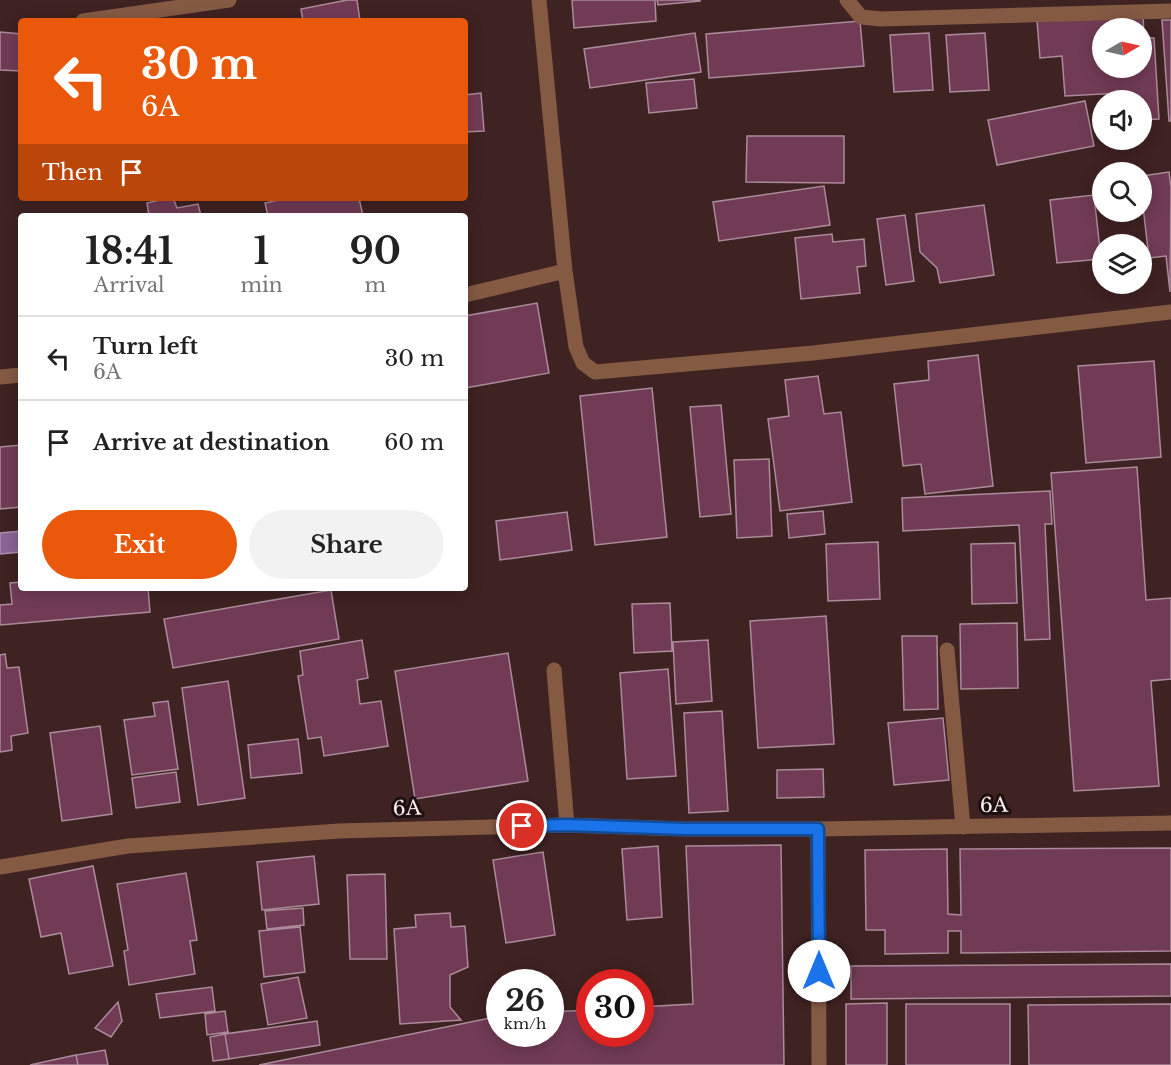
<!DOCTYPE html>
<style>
body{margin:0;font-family:"Libre Baskerville",serif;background:#f2f2f2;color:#222;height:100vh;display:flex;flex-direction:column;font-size:22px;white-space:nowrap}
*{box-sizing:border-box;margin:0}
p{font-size:20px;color:#767676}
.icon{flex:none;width:33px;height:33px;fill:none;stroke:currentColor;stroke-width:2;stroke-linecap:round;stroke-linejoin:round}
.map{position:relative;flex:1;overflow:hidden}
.details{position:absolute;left:18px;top:213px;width:450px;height:378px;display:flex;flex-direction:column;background:#fff;border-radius:6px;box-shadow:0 3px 15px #0003}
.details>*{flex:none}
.banner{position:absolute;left:18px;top:18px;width:450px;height:183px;border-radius:6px;box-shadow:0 3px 15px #0003;background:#ea580c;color:#fff;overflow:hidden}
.needle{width:39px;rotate:81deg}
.controls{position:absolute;left:1092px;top:18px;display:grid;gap:12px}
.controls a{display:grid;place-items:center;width:60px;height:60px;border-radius:50%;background:#fff;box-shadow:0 3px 15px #0003;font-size:30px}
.speed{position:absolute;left:486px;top:969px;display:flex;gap:12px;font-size:30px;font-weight:700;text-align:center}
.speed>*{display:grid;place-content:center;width:78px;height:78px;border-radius:50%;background:#fff;box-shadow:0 3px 15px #0003;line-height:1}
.speed small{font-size:15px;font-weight:400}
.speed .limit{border:9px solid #d22;background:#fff;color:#111}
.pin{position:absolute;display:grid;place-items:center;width:51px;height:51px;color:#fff;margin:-26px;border:3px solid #fff;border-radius:50%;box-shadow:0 2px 6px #0007}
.me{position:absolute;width:66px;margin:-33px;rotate:0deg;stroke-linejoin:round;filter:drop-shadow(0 0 4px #0008)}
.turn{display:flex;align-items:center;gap:21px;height:126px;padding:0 24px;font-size:27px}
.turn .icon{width:78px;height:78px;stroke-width:2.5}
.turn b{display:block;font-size:42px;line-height:51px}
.then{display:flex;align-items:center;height:57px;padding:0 24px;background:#0003;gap:12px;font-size:22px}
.eta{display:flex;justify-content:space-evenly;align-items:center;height:102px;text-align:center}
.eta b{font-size:36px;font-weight:700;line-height:42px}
.button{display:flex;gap:12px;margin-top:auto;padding:12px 24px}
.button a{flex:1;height:69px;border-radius:36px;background:#ea580c;color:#fff;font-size:24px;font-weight:700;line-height:69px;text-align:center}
.button a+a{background:#f2f2f2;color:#222}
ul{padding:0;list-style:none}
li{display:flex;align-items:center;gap:18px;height:84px;padding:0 24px;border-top:2px solid #e0e0e0}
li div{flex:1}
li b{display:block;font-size:22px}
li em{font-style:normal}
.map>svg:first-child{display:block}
.water{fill:#8a6494;stroke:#ad8daf;stroke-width:1.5}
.building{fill:#713b56;stroke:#ab8a99;stroke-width:1.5;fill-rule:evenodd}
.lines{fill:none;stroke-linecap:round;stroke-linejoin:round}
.service{stroke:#845a43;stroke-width:15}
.minor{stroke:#845a43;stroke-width:15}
.route-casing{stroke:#114b97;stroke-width:15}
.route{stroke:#1a73e8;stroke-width:10}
.labels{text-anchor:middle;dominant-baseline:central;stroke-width:6;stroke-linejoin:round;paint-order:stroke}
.street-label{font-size:20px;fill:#feeeed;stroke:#1d1010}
</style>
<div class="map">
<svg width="1171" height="1065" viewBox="0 0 1171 1065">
<rect width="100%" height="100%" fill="#3f2222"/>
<!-- water -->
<path class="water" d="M21 531V552L0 554V533Z"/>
<!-- building -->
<path class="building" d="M347 0H357L360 21H303L301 9Z
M572 0H655L656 21 574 28Z
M657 0H700V1L658 5Z
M1143 13 1144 38H1154L1159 119 1142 120V100H1120V93L1065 96 1062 56 1040 58 1037 20ZM1102 28H1142V68H1102Z
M1162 20H1171V121H1169Z
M860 21 864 66 709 78 706 34Z
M0 32 21 34V71L0 70Z
M695 33 701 72 590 88 584 49Z
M929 33 933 90 894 92 890 35Z
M985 33 989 90 950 92 946 35Z
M694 79 697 108 649 113 646 83Z
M481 93 484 131 465 132V95Z
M1085 101 1094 146 997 165 988 120Z
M747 136H844V183L746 182Z
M1169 172 1171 188 1170 292 1166 256 1149 258 1142 198V176Z
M824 186 830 225 719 241 713 202Z
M1094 195 1101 259 1057 263 1050 200Z
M168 198H173L177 208 198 204 201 216H149L147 203Z
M288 198H359L363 216H268L265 203Z
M984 205 994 275 940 283 937 268 920 252 916 214Z
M905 215 914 281 886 285 877 219Z
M832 234 833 242 864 239 866 266 857 267 860 293 801 299 795 238Z
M537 303 549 373 465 388V316Z
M978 355 993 486 925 494 921 464 903 466 894 384 929 380 928 361Z
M1154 361 1161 457 1086 463 1078 366Z
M818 376 824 414 841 412 852 502 780 511 768 419 789 416 785 380Z
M652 388 667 537 595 545 580 396Z
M721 405 731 514 700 517 690 407Z
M21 445V507L0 509V447Z
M769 459 772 536 737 538 734 460Z
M1137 467 1146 600 1171 598V679L1151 681 1159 786 1074 791 1051 473Z
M1050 491 1052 524H1045L1050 639 1025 640 1019 525 903 531 902 498Z
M823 511 825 534 789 538 787 514Z
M567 512 572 550 500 560 496 521Z
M878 542 880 599 828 601 826 544Z
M1015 543 1017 603 972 604 971 544Z
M21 582V588H148L150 612 0 625V605L12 604 10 583Z
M331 590 339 639 173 668 164 619Z
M670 603 672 651 634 653 632 604Z
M826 616 834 744 758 748 750 621Z
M1017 623 1018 688 961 689 960 624Z
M902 636H937L938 709 904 710Z
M362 640 368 678 357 680 360 704 381 701 388 746 324 756 321 737 308 739 298 676 303 675 300 651Z
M708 640 712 701 676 704 673 642Z
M508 653 528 781 415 799 395 671Z
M5 654 7 668 19 667 28 733 11 736 12 750 0 752V655Z
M668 669 676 776 627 779 620 673Z
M228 681 245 798 198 805 182 688Z
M168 701 178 769 132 775 124 720 155 716 153 703Z
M722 711 728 811 689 813 684 713Z
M943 718 949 780 894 785 888 723Z
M100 726 112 814 62 821 50 733Z
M298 739 302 773 251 778 248 745Z
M823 769 824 797 777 798V770Z
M176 772 180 802 136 808 132 778Z
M781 845 784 1065H259L500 1016V1034H550V1012L590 1010V1034H640V1007L693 1004 686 846Z
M658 846 662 917 627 920 622 849Z
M1171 848V951L961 953V931H948V953L885 954V930H866L865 850 947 849 948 914 961 915 960 849Z
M543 852 555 935 506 943 493 860Z
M314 856 319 904 262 910 257 862Z
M93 866 113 966 69 974 61 933 41 937 29 879Z
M186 873 197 940 190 941 195 974 129 985 124 951 128 950 117 884Z
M385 874 387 959H350L347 875Z
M303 908 304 925 267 929 265 911Z
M450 913 451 927 465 926 468 967 450 975V1007L461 1020 400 1024 394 929 416 927 415 915Z
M300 927 305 972 264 977 259 931Z
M1171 964V996L851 999V966Z
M298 977 307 1018 268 1025 261 984Z
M212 987 215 1011 160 1018 156 994Z
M118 1002 122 1021 111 1037 95 1028Z
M887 1003V1065H846V1004Z
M906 1004H1010V1065H906Z
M1171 1004V1065H1029L1028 1005Z
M225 1011 228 1032 207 1035 205 1014Z
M317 1021 320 1045 229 1059 225 1034Z
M225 1034 229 1059 213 1061 210 1037Z
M105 1050 108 1065H78L76 1055Z
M76 1055 78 1065H30Z"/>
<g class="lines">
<!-- service -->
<path class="service" d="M947 650 963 827"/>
<!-- minor -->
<path class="minor" d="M539 0 565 271 576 347 583 363 595 372 813 353 1171 312
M847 0 861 17 881 19 1171 11
M83 21 229 0
M465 295 565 271
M0 377 21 375
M554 670 567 825
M818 829 819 1065
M0 867 128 846 339 831 567 825 685 829H818L1171 823"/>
</g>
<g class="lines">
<!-- route casing -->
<g class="route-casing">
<path id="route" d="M522 826 567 825 685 829H818L819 971"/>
</g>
<!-- route -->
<use href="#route" class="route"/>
</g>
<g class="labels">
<!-- street labels -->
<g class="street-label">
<text transform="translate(994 805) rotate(-1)">6A</text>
<text transform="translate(407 808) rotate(-2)">6A</text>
</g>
</g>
</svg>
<div class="controls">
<a><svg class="needle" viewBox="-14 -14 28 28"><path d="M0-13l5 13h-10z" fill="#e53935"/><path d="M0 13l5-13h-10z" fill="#767676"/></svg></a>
<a><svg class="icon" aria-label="sound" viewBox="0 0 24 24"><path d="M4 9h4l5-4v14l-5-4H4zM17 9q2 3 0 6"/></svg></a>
<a><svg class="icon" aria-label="search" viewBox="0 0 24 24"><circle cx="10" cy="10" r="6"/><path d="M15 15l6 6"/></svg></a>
<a><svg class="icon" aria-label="layers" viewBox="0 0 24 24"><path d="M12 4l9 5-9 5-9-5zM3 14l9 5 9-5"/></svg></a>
</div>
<div class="speed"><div>26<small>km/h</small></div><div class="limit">30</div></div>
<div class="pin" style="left:522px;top:826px;background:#d93025"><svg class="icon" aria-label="arrive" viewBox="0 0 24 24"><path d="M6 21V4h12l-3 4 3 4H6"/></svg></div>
<svg class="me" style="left:819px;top:971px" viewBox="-20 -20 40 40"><circle r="19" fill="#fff"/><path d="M0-13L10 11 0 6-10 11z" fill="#1a73e8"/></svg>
<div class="banner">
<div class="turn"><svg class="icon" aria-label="left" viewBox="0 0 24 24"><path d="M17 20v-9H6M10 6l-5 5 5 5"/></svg><div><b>30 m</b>6A</div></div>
<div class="then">Then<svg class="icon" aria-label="arrive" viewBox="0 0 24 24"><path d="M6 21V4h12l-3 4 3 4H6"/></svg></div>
</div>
<section class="details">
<div class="eta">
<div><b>18:41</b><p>Arrival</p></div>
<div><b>1</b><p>min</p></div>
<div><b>90</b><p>m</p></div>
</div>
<ul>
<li><svg class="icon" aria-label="left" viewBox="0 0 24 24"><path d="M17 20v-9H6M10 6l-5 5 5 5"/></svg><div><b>Turn left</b><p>6A</p></div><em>30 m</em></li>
<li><svg class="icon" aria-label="arrive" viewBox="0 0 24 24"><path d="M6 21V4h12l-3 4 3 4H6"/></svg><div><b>Arrive at destination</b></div><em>60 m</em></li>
</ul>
<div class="button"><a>Exit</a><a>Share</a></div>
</section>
</div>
